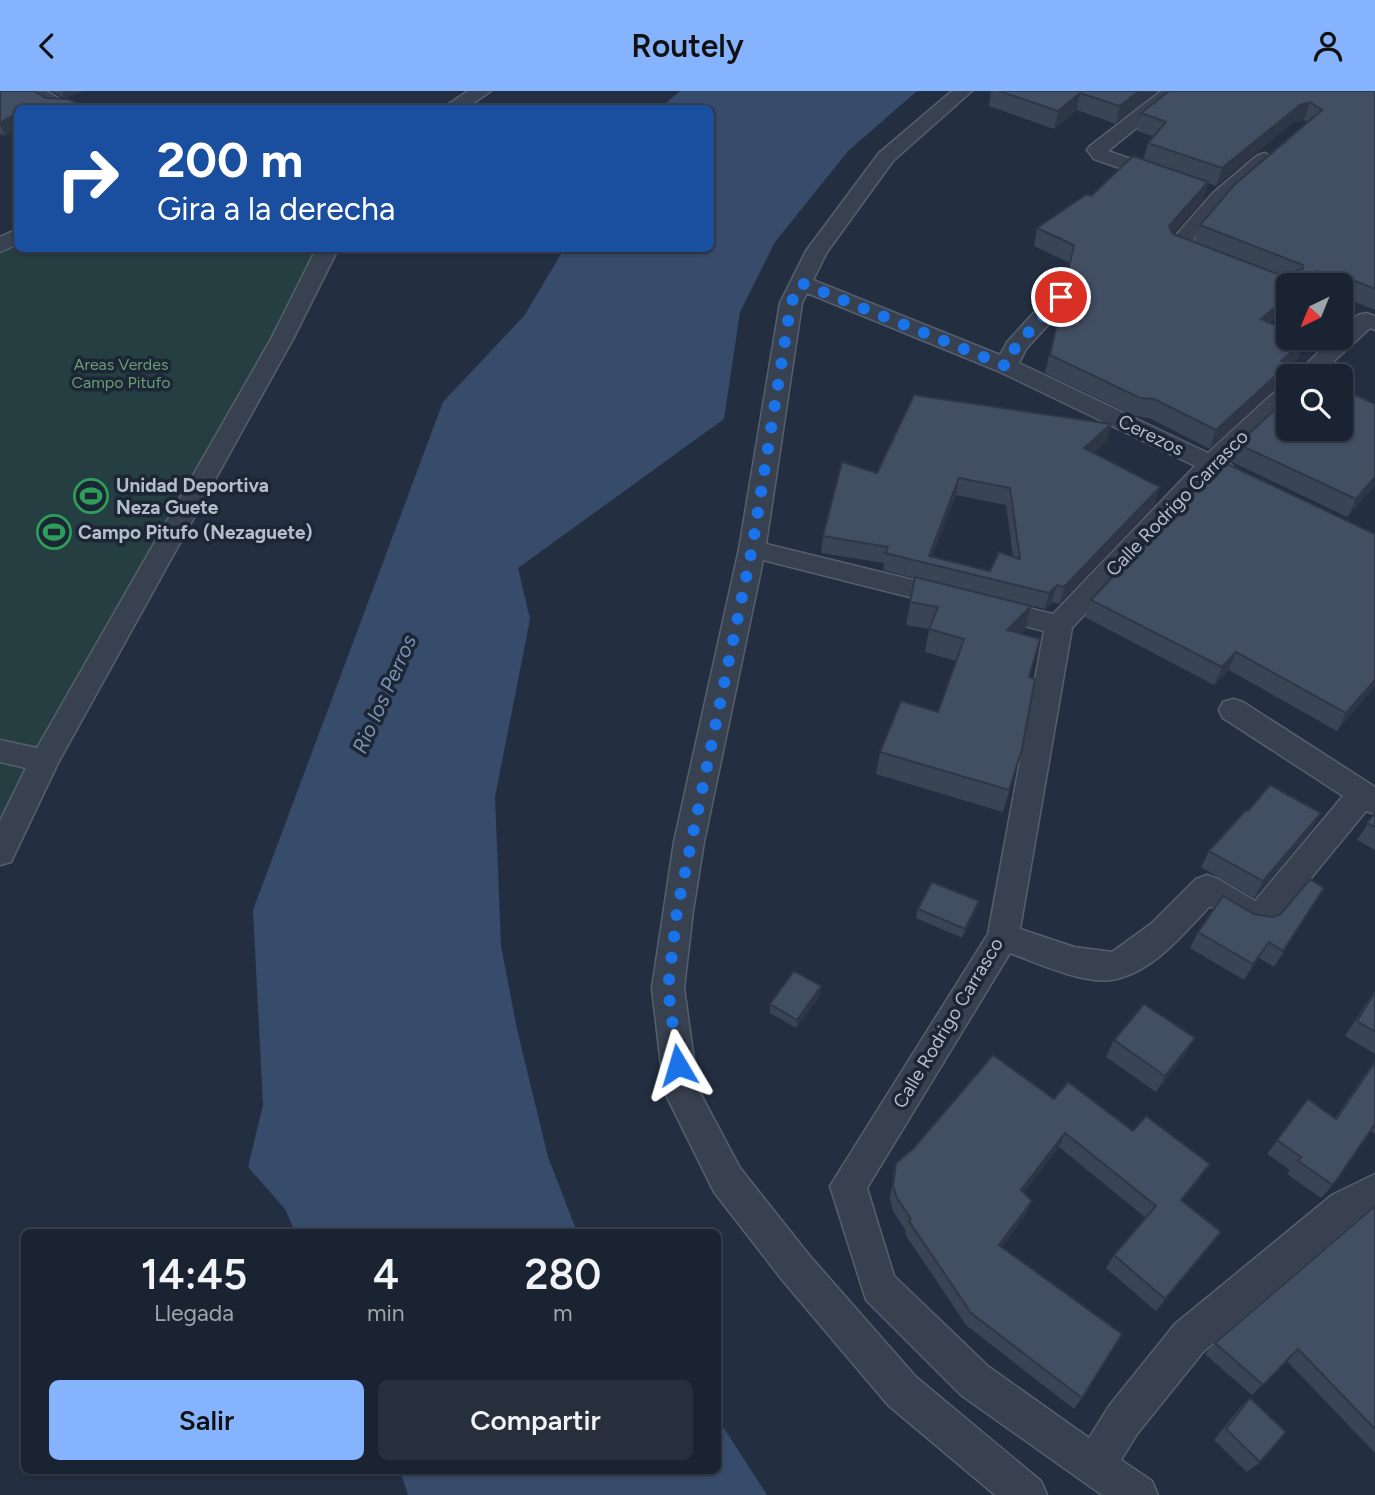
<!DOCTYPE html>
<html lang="es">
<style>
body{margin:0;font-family:Figtree,sans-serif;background:#272f3d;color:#f1f3f6;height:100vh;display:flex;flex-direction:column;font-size:26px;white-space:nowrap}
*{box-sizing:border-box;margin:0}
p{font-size:23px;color:#9fa4ab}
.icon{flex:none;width:38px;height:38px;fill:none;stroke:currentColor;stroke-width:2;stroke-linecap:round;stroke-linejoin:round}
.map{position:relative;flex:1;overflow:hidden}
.panel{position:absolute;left:21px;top:1138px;width:700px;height:245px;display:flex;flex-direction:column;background:#1a2331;border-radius:10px;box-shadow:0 2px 5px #0004,0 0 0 2px #38404d}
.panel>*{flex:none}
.top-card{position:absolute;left:14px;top:14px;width:700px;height:147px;border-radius:10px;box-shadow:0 2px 5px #0004,0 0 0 2px #38404d;background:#1a4fa0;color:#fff;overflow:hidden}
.needle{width:46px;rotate:223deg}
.controls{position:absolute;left:1276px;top:182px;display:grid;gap:14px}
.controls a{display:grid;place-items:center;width:77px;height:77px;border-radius:10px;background:#1a2331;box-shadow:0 2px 5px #0004,0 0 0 2px #38404d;font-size:35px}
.pin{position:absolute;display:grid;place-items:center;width:60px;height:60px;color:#fff;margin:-30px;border:4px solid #fff;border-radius:50%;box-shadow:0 2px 7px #0007}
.me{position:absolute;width:77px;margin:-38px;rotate:353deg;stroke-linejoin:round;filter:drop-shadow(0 0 5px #0008)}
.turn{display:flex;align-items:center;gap:24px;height:147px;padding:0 28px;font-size:32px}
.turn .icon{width:91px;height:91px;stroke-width:2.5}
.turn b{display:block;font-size:49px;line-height:60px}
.eta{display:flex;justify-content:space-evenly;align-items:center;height:119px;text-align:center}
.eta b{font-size:42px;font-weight:600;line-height:49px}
.cta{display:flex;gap:14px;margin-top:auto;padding:14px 28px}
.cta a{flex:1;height:80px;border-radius:10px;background:#86b3fe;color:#111;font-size:28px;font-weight:600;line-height:80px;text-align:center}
.cta a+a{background:#272f3d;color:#f1f3f6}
header{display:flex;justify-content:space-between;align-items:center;height:91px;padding:0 28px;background:#86b3fe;color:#111;font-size:32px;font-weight:600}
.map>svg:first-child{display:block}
.green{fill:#253e41}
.water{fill:#374c6b}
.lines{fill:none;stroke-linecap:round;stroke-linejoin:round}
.street-casing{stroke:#555f6e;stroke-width:3}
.street{fill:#384150;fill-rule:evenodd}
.wall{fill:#394455;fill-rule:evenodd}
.shaded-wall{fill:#2e3745}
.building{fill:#424f63;stroke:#2e3745;stroke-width:2;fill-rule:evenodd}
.route{stroke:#1a73e8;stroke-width:12;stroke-dasharray:0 21.6}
.labels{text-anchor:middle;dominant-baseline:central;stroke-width:7;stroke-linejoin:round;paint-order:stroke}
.far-park-label{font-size:16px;fill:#6a9d76;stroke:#1c2635}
.street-label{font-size:19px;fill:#b4bdcb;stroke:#1c2635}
.poi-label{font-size:19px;font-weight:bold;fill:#b4bdcb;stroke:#1c2635;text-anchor:start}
.water-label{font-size:21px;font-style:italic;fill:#7a92b4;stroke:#1c2635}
</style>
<header><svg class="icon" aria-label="back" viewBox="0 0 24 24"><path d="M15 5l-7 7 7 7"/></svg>Routely<svg class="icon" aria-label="person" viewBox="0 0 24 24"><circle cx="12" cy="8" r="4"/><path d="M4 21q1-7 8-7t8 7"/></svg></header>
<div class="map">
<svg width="1375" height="1404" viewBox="0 0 1375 1404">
<rect width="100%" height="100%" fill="#232f41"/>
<!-- green -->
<path class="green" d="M17 144 18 158H327L282 248 0 762V155Z"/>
<!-- water -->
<path class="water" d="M680 0H917L848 60 775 151 740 221 724 328 518 477 530 528 495 706 501 855 517 938 548 1066 577 1141H295L285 1118 248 1076 263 1014 253 819 443 311 524 225 564 158H710V18L660 17Z
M718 1328 767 1404H408L400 1379H718Z"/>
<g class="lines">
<!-- street casing -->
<g class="street-casing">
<path id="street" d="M23 0H46L77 18H52Z
M468 0H491L465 18H441Z
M952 0H972L893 70 827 161 813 189 1000 264 1008 250 1053 201H1069L1072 206 1069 211 1026 258 1019 272 1208 362 1280 296 1288 294V314L1228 371 1238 380 1235 386 1226 388 1214 384 1072 537 1020 838 1074 856 1112 861 1152 832 1196 788 1207 784 1218 788 1255 810 1343 705 1223 627 1219 619 1223 611 1233 608 1243 611 1375 696V723L1366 720 1270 837C1249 845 1228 826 1210 815 1183 843 1152 883 1111 889 1083 893 1036 872 1010 862L867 1097 894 1185 989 1276 1089 1347 1109 1315 1175 1233 1332 1104 1375 1083V1119L1358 1128 1203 1261 1137 1343 1121 1369 1152 1390 1158 1404H1102L961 1304 866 1209 830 1095 988 843 1044 540 763 469 704 751 693 820 684 897 698 998 740 1077 809 1164 916 1286 1041 1390 1047 1404H995L888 1314 783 1190 714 1101 664 1000 652 897 674 751 739 458 780 212 806 160 879 62ZM807 202 998 280 1195 375 1053 523 766 453 802 212Z
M1161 0H1182L1108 60 1171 82 1174 86 1171 90H1157L1094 68 1087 59 1090 55Z
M1265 62 1275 68 1272 72 1227 110 1190 153 1212 163 1216 167 1212 171C1199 175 1175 166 1166 155L1170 151 1213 102 1258 64Z
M18 138V153L0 161V146Z
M316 158H338L293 248 58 672 11 771 0 774V730L26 677 0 671V649L37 657 271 248Z
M1366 222 1375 225V239L1370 237 1318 285H1294L1333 247H1340V240L1358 224Z"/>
</g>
<!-- street -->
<use href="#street" class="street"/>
</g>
<!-- wall -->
<path class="wall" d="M0 0 46 7H64L51 0H82L65 7 75 11 77 18H18V38L5 45 0 43Z
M991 0H1157L1116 33 1077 19 1054 38 989 15Z
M1375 0V219L1340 205V194H1288L1270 232 1299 266 1290 274 1284 292 1278 294 1210 358 1149 327 1135 325 1045 282 1062 209 1071 200 1064 198 1070 172 1034 155 1037 137 1091 105 1143 69 1148 52 1153 45 1137 40 1141 22ZM1304 29 1308 31 1200 134 1195 151 1173 143 1203 109 1208 92 1216 95 1294 31Z
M1107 350 1093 362 1155 413 1059 513 1052 511 1045 518 1031 515 1025 538 1021 543 1029 586 1022 658 1003 721 876 683 880 661 938 621 956 570 925 561 929 538 906 534 915 487 883 479 884 472 821 462 823 445 877 382ZM956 404 1006 414 1013 465 990 480 932 465Z
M1238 353 1375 394 1347 426 1232 371Z
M1091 509 1375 595 1337 640 1229 579 1214 594 1085 526Z
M1248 720 1311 739 1254 807 1201 776 1209 760Z
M1375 722V759L1357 749Z
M1324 797 1274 876 1259 867 1244 889 1190 857 1198 841 1281 823Z
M918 818 976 819 962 847 916 827Z
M821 895 820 904 796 937 770 922V913Z
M1375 899V963L1345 945Z
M1114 949 1185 964 1156 1001 1106 966Z
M1375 969V1043L1371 1040 1333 1094 1321 1107 1287 1083 1290 1079 1267 1063 1308 1008 1335 1027Z
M1054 1008 1133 1040 1200 1087 1182 1110 1221 1141 1156 1220 1106 1177 1114 1164 1146 1127 1059 1056 1023 1102 1026 1123 1002 1156 1082 1307 1074 1318 966 1234 905 1143 906 1140 893 1120 890 1108 893 1086 896 1072Z
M1375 1115V1362L1287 1270 1252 1304 1205 1263 1215 1252Z
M1250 1307 1260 1371 1247 1381 1214 1349 1238 1319Z"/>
<!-- shaded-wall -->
<path class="shaded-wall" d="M62 0H82L64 8Z
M1139 0H1157L1116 33 1120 15Z
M1080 2 1077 19 1054 38 1058 20Z
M75 11 77 18H61Z
M1310 11 1304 29 1294 31 1216 95 1222 77 1300 14Z
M18 22V38L5 45 0 32Z
M1208 91 1203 109 1164 153 1169 135Z
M1317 180 1312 194H1300Z
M1343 185 1340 194H1337L1339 189Z
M1288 205V217L1254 246 1261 228Z
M1306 248 1299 266 1289 275 1291 274 1284 292 1278 294 1210 358 1216 339 1281 270Z
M1111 333 1107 350 1079 374 1084 357Z
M1375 386V394L1347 426 1356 408Z
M959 387 956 404 929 473V465Z
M1160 396 1155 413 1059 513 1064 496Z
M1057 494 1052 511 1045 518 1049 502Z
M1031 515 1025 538 1002 562 1007 539Z
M1236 561 1229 579 1214 594 1222 576Z
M1375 589V595L1337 640 1346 622Z
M1321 722 1311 739 1254 807 1263 790Z
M979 810 976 819 962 847 965 838Z
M1269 851 1259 867 1244 889 1253 873Z
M821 895 820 904 796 937 797 929Z
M1195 947 1185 964 1156 1001 1165 985Z
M1065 1042 1059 1056 1015 1113 1021 1099Z
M1210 1073 1200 1087 1172 1122 1181 1109Z
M1032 1110 1026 1123 994 1167 999 1154Z"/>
<!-- building -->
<path class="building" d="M0 0H34L46 7 68 8 75 11 61 18H18V22L0 32Z
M999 0H1139L1120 15 1080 2 1058 20Z
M1169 0H1375V198L1343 185 1339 189 1317 180 1300 194H1288V205L1261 228 1288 240V247H1304L1306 248 1281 270 1291 274 1285 276 1216 339 1154 308 1140 307 1050 264 1062 209 1075 194 1079 187 1075 182 1068 180 1074 154 1037 137 1087 103 1091 105 1133 65 1208 91 1169 135 1173 143 1296 190 1297 179 1303 178V174L1200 134 1234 94 1322 19 1310 11 1300 14 1222 77 1148 52 1166 31 1141 22Z
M1298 277 1315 285H1297Z
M1340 297 1375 313V386L1356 408 1238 353 1288 306V338H1340Z
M914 304 1111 333 1084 357 1160 396 1064 496 1057 494 1049 502 885 462 888 456 823 445 842 371 877 382ZM959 387 1010 397 1020 468 999 461 990 480 929 465Z
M1221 370 1375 443V589L1346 622 1236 561 1222 576 1091 509Z
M915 486 1031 515 1007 539 1040 548 1029 586 1035 588 1022 658 1009 699 880 661 901 610 938 621 964 548 929 538 938 516 910 511Z
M1270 694 1321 722 1263 790 1209 760 1246 719 1248 720Z
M1375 722V736L1367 732Z
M1310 788 1324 797 1283 860 1269 851 1253 873 1198 841 1223 805 1254 823 1272 826 1281 823Z
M932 791 979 810 965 838 918 818Z
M794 880 821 895 797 929 770 913Z
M1375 901V941L1357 930Z
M1144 913 1195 947 1165 985 1114 949Z
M993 964 1054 1008 1068 991 1133 1040 1146 1025 1210 1073 1181 1109 1221 1141 1165 1208 1114 1164 1156 1115 1065 1042 1021 1099 1032 1110 999 1154 1122 1243 1082 1307 971 1222 909 1130 911 1128 897 1107 893 1095 896 1072 913 1058Z
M1375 971V1033L1333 1094 1298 1070 1301 1066 1277 1049 1308 1008 1336 1028Z
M1375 1115V1338L1298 1258 1263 1294 1215 1252Z
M1250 1307 1286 1341 1260 1371 1226 1338Z"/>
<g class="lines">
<!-- route -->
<path class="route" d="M678 974 668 897 677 820 752 458 791 212 801 192 1006 275 1016 255 1061 206"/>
</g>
<!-- icons -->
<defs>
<g id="stadium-ring" transform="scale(1.75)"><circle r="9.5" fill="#1c2635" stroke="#2e9e5b" stroke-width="1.5"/><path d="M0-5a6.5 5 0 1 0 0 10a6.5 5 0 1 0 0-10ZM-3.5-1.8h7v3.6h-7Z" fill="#2e9e5b"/></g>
</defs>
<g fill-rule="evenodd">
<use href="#stadium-ring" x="91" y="405"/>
<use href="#stadium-ring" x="54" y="441"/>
</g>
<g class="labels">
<!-- far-park labels -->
<g class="far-park-label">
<text x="121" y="273">Areas Verdes<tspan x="121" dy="18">Campo Pitufo</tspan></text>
</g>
<!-- street labels -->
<g class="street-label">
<text transform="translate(1151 344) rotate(26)">Cerezos</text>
<text transform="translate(1177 412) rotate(-46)">Calle Rodrigo Carrasco</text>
<text transform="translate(948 932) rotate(-59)">Calle Rodrigo Carrasco</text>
</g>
<!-- poi labels -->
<g class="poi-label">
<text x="116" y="394">Unidad Deportiva<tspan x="116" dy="22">Neza Guete</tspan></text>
<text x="78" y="441">Campo Pitufo (Nezaguete)</text>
</g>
<!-- water labels -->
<g class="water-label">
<text transform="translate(384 603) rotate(-66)">Rio los Perros</text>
</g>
</g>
</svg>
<div class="controls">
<a><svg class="needle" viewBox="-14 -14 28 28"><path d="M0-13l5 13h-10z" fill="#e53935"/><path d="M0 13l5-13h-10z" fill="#9fa4ab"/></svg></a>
<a><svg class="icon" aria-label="search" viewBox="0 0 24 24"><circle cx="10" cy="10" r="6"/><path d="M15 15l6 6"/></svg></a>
</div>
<div class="pin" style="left:1061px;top:206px;background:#d93025"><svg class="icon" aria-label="arrive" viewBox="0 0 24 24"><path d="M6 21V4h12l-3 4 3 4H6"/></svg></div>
<svg class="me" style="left:678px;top:974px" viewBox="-20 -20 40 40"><path d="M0-17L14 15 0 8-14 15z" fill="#1a73e8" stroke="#fff" stroke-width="4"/></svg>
<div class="top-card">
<div class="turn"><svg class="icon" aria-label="right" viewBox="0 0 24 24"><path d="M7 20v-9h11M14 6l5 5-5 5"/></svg><div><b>200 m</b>Gira a la derecha</div></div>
</div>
<section class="panel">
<div class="eta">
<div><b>14:45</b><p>Llegada</p></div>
<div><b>4</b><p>min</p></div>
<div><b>280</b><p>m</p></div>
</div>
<div class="cta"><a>Salir</a><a>Compartir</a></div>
</section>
</div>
